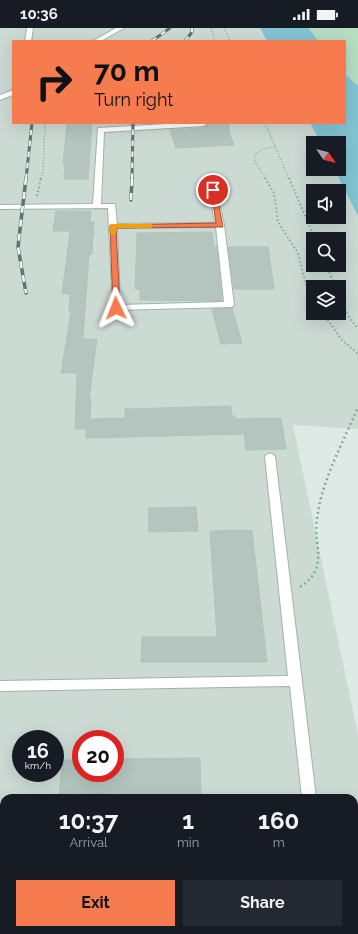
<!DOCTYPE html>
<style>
body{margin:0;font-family:Raleway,sans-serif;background:#242831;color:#f1f3f6;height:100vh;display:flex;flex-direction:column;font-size:15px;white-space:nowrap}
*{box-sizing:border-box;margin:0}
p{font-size:13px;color:#9ea1a6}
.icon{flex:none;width:22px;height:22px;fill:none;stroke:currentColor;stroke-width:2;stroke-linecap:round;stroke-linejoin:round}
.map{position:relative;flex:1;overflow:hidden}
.sheet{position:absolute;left:0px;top:766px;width:358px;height:140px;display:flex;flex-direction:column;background:#171b24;border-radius:12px 12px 0 0;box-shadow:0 4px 16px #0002}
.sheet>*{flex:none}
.top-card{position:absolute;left:12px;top:12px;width:334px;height:84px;border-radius:0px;box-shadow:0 4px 16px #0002;background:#f67c50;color:#111;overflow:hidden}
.needle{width:26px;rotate:125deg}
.controls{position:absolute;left:306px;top:108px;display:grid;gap:8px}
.controls a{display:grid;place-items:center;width:40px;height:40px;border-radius:0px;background:#171b24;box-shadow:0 4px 16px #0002;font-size:20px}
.speed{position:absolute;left:12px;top:702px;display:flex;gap:8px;font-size:20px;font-weight:700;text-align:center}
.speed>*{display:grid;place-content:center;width:52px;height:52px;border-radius:50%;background:#171b24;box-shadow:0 4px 16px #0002;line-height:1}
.speed small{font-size:10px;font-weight:400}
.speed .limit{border:6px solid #d22;background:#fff;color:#111}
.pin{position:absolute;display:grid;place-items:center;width:34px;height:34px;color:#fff;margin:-17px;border:2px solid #fff;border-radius:50%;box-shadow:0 1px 4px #0007}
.me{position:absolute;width:44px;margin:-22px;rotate:358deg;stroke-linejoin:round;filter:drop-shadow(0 0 3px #0008)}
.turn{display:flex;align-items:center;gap:14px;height:84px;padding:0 16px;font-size:18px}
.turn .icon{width:52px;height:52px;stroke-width:2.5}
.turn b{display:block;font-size:28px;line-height:34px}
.eta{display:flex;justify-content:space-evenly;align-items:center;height:68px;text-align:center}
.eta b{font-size:24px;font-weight:700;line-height:28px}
.cta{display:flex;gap:8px;margin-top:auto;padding:8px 16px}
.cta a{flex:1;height:46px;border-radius:0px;background:#f67c50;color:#111;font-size:16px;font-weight:700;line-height:46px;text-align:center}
.cta a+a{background:#242831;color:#f1f3f6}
.status{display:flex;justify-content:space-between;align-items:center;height:28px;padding:0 20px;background:#171b24;direction:ltr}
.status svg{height:11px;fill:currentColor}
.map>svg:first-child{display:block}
.built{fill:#ccdad4;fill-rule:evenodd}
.green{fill:#b6dcc1}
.water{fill:#83c4d2}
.building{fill:#b3c5be;stroke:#b0c4bc}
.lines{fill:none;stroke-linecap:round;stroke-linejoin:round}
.lane-casing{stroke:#a1b2ac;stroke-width:2}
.path-far2{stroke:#7dafa0;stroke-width:1.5;stroke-dasharray:1 2;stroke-linecap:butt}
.path-far1{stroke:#7dafa0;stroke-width:2;stroke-dasharray:1.5 2.5;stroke-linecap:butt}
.path{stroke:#7dafa0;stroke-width:2.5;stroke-dasharray:2 3;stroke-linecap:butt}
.lane{fill:#fff;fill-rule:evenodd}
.rail-far1-casing{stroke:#59766f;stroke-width:3}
.rail-casing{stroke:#59766f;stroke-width:3.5}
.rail-far1{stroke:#eef7f3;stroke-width:2;stroke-dasharray:5.5;stroke-linecap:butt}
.rail{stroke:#eef7f3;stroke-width:2.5;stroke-dasharray:7;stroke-linecap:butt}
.route{fill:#f67c50;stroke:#a05134}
.slow{fill:#f59e0b}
</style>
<div class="status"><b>10:36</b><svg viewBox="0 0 49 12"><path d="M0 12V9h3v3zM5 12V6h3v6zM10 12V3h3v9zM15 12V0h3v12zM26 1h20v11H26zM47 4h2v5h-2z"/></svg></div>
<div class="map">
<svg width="358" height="906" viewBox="0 0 358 906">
<rect width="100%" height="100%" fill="#deeae5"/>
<!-- built -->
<path class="built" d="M0 0H260L267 13H13V95H310L321 115H313V141H334L358 188V401L293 397 358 707V906H0ZM313 163H339V189H313ZM313 211H339V237H313ZM313 259H339V285H313ZM21 711H55V745H21ZM81 711H115V745H81ZM4 770H354V902H4Z"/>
<!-- green -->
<path class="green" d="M309 0H358V58L345 46V13H318Z"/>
<!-- water -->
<path class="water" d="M260 0H309L318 13H267Z
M345 46 358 58V188L334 141H339V115H321L310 95H345Z"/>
<!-- building -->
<path class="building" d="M67 95H92L88 151H64L65 136H63Z
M208 95H229V105L234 117 176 120 170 102 203 100 208 97Z
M56 183H91L90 194H94L92 226H89L83 311H97L89 371H91L90 391 125 390V381L231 378 232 388H235L236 391 281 390 286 421 246 422 244 406 86 410V401H75L77 345H61L71 284H69L70 266H62L70 203H53Z
M212 204 214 219H217L222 273 140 272V261H135L137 205Z
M228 219H268L274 261H234Z
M232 280 242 315 221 316 212 281Z
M196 479 198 503 149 504 148 480Z
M252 502 267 634H141L142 609H217L210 503Z
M200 730 201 770H59L62 732H81V745H115V731Z"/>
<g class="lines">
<!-- lane casing -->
<g class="lane-casing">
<path id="lane" d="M27 0H33L31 13H25Z
M116 0H124L101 13H93Z
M13 62V67L0 72V67Z
M184 95 207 96 203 98 104 104 101 176H115L117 196 215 195 209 162 216 160 224 197 234 277 232 279 113 282 108 180 0 181V177L93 176 98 100ZM216 199 224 274 120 277 117 200Z
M270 425 275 428 316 770H302L290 658 0 663V653L288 648 265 428Z
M316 902H332V906H316Z"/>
</g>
<!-- path-far2 -->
<path class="path-far2" d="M211 0 215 13
M224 0 230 13
M265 95 289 151
M41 151 43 143 45 95
M266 151 254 132C256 121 265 120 275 119"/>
<!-- path-far1 -->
<path class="path-far1" d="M265 150 274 165 278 194 298 225 306 257 313 268
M289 150 315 211
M37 168 41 150
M326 237 336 259
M339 266 349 289 358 301
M323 285 341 311 358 326"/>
<!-- path -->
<path class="path" d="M300 559C330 539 313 520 317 491 322 451 343 415 358 379"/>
<!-- lane -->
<use href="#lane" class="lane"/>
<!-- rail-far1 casing -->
<g class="rail-far1-casing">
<path id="rail-far1" d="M152 13 170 0
M185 13 192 4V0
M26 151 32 95
M132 151 133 95"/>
</g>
<!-- rail casing -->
<g class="rail-casing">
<path id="rail" d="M26 150 18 219 26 265
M131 172 132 150"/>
</g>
<!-- rail-far1 -->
<use href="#rail-far1" class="rail-far1"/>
<!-- rail -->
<use href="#rail" class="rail"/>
</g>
<!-- route -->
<path class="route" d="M211 161 216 162 223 199 116 200 120 280 113 281 110 197 216 195Z"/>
<!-- slow -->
<path class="slow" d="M113 196H151L154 198 151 200H116V205L113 207 109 205V198Z"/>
</svg>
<div class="controls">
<a><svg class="needle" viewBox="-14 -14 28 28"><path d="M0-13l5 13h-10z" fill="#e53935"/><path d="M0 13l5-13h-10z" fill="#9ea1a6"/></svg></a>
<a><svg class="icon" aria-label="sound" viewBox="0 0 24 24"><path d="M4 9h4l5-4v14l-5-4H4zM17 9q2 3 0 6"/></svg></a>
<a><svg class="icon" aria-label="search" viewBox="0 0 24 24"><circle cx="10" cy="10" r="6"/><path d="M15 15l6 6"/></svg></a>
<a><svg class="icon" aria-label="layers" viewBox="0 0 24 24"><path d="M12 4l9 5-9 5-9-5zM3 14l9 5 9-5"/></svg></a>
</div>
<div class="speed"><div>16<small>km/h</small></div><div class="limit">20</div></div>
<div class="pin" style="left:213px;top:162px;background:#d93025"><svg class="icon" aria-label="arrive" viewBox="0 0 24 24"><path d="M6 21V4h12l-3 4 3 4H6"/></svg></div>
<svg class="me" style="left:116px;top:280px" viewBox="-20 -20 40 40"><path d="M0-17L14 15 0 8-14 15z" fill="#f67c50" stroke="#fff" stroke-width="4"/></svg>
<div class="top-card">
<div class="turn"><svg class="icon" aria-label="right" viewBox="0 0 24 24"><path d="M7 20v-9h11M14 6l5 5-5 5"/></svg><div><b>70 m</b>Turn right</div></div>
</div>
<section class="sheet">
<div class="eta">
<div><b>10:37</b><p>Arrival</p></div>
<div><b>1</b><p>min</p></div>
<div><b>160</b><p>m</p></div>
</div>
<div class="cta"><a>Exit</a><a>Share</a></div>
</section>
</div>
